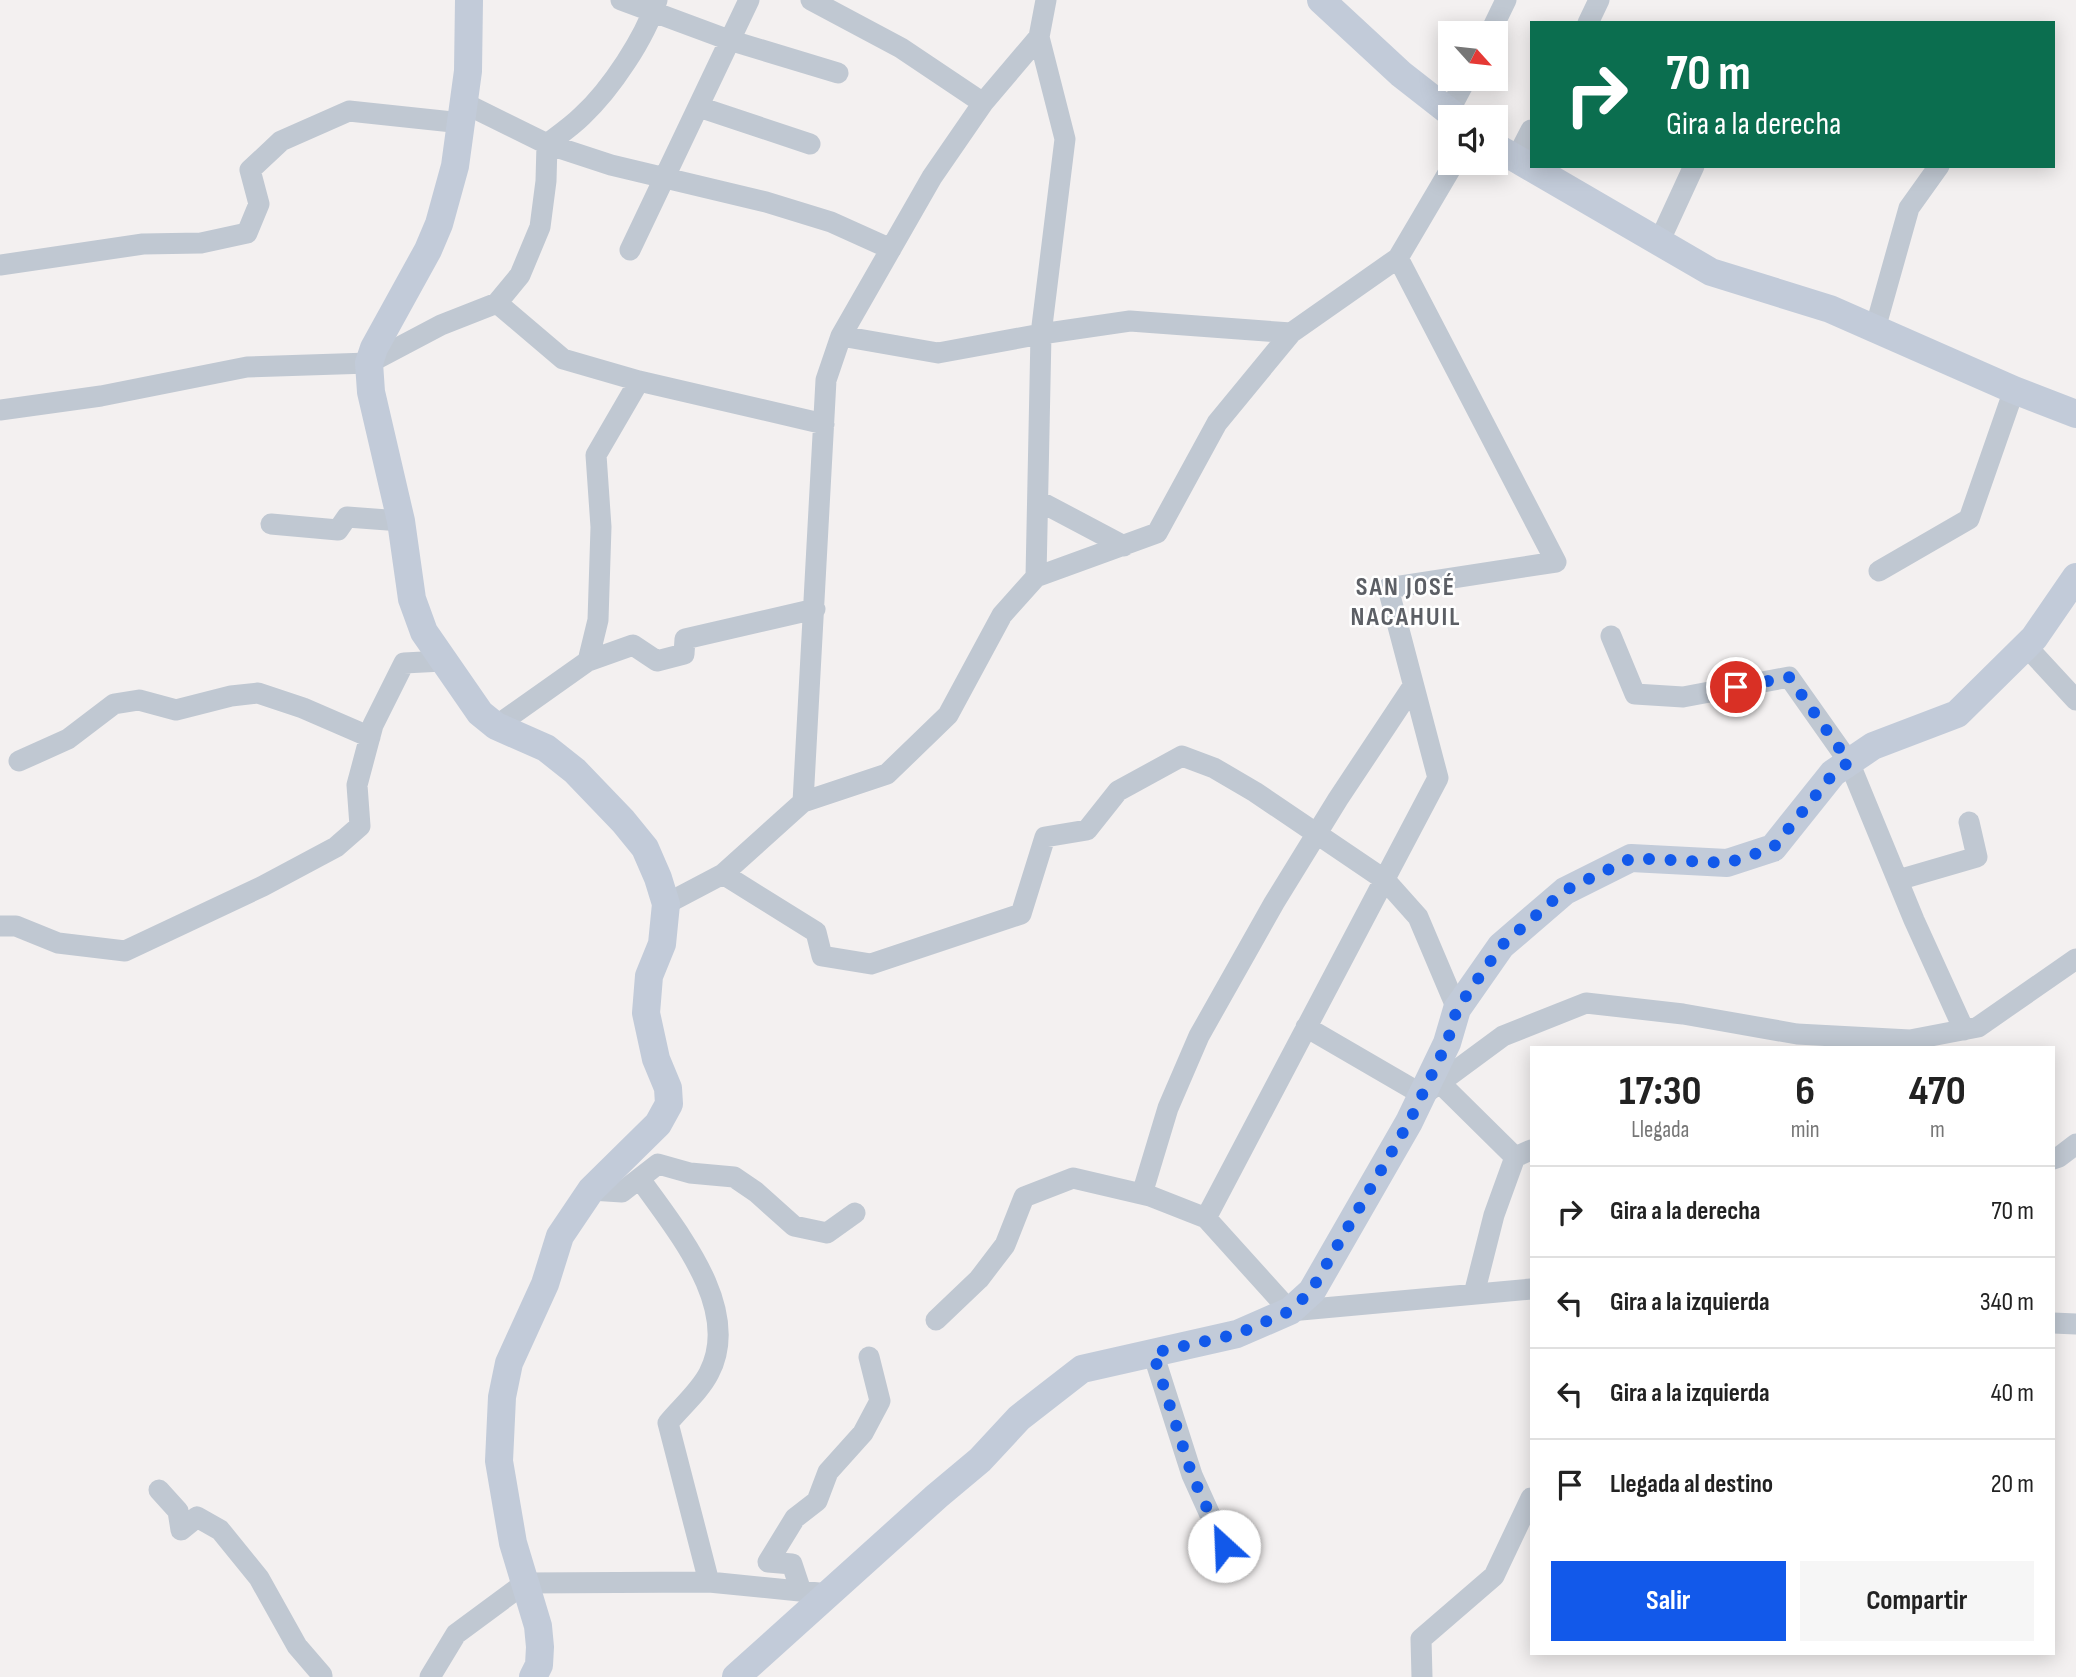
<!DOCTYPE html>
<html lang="es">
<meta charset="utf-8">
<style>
body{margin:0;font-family:"Sofia Sans Condensed",sans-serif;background:#f6f6f6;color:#222;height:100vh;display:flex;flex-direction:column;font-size:26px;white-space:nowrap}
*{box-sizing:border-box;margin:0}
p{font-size:23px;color:#767676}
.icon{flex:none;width:38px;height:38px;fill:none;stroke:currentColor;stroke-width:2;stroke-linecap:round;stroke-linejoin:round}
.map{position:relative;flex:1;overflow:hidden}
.panel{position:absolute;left:1530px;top:1046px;width:525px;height:609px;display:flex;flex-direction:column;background:#fff;border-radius:0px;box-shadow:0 4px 18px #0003}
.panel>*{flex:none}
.top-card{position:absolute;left:1530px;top:21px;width:525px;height:147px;border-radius:0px;box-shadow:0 4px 18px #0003;background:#0b6e4f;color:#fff;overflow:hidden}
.needle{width:46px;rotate:117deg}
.fabs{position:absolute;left:1438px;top:21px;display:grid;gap:14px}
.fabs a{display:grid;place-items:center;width:70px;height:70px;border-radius:0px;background:#fff;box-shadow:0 4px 18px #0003;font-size:35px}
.pin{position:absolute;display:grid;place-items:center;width:60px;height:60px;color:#fff;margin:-30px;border:4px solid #fff;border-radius:50%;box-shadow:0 2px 7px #0007}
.me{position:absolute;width:77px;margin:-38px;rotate:335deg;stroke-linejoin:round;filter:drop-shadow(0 0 5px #0008)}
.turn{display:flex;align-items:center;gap:24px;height:147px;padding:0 21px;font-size:32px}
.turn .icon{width:91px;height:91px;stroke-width:2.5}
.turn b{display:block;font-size:49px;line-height:60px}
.eta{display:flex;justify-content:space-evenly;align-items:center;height:119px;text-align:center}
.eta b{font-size:42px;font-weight:700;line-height:49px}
.primary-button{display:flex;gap:14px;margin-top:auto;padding:14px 21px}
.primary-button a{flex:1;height:80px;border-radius:0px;background:#1259ea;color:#fff;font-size:28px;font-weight:700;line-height:80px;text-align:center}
.primary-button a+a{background:#f6f6f6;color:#222}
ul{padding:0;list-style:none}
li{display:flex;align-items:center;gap:21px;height:91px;padding:0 21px;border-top:2px solid #e0e0e0}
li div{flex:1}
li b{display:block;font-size:26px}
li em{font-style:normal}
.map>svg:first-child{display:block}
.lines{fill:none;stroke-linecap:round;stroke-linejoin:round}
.street{stroke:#c0c8d2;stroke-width:21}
.secondary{stroke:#c2cbd9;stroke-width:28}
.route{stroke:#1259ea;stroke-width:12;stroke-dasharray:0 21.6}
.labels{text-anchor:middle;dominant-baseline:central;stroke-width:5;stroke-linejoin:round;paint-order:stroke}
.district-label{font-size:26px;font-weight:bold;letter-spacing:2px;fill:#5c5f65;stroke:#fff}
</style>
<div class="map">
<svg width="2076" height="1677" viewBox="0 0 2076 1677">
<rect width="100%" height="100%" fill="#f3f0f0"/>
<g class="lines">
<!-- street -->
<path class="street" d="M621 0 729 40 838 73
M811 0 901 48 983 103
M1588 23 1599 0
M1490 33 1506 0
M464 103 547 144 611 165 766 202 831 222 891 249
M699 107 810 144
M1449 111 1466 79
M1516 159 1531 130
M1659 242 1694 166
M630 250 749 0
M1398 258 1556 562 1388 588 1438 778 1206 1218 1290 1311 1531 1289
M0 265 143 244 201 243 247 233 259 204 250 170 281 141 349 111 462 123
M497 303 563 359 639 381 824 424
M1875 329 1909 208 1939 166
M841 336 938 353 1041 334 1130 321 1291 333
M0 410 101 396 247 367 369 363 441 325 497 303 520 275 540 227 546 181 547 144C559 135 572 126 582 116 611 89 645 38 657 0
M1039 501 1124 546
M271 524 338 530 347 517 401 521
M1879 571 1969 519 2014 390
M1036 577 1041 334 1065 139 1039 37
M1611 636 1635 694 1683 697 1789 677 1849 762 1914 920 1964 1030
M2026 646 2076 700
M588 661 633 645 657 661 684 654 685 639 815 609
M496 726 588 661 598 620 601 527 596 455 639 381
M19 761 68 739 114 704 139 700 176 710 231 696 258 693 303 708 370 737
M803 802 887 774 948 715 1002 615 1036 577 1157 533 1217 423 1291 333 1398 258 1454 163
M723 874 816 932 822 956 871 964 1021 914 1045 837 1087 830 1118 791 1182 756 1214 768 1255 792 1385 880 1418 917 1457 1009
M1898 880 1977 857 1969 822
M666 904 723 874 803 802 826 380 841 336 932 177 983 103 1039 37 1046 0
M0 926H16L58 943 125 951 263 886 336 847 360 826 357 785 373 725 404 663 443 661
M1306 1027 1423 1095 1503 1036 1586 1003 1683 1014 1797 1034 1910 1040 1978 1027 2076 959
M1439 1082 1515 1157
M2053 1159 2059 1157 2076 1144
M640 1179C675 1229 743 1308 709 1373 700 1391 681 1407 668 1423L709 1582
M591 1190 622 1192 658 1164 690 1173 734 1177 756 1192 794 1226 827 1233 855 1213
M1142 1194 1168 1108 1199 1036 1274 903 1338 799 1413 686
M1474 1294 1494 1215 1515 1157 1531 1150
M936 1320 979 1279 1005 1245 1024 1197 1073 1178 1150 1196 1206 1218
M2053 1323 2076 1324
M1153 1353 1192 1475 1235 1570
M159 1490 178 1511 181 1530 197 1517 220 1530 259 1578 297 1646 322 1675V1677
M801 1591 792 1564 768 1562 795 1518 817 1501 828 1472 863 1433 880 1401 869 1357
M430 1677 456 1634 525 1583 709 1582 829 1594
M1422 1677 1421 1639 1494 1576 1531 1498"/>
<!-- secondary -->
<path class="secondary" d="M469 0 468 71 455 166 439 224 428 250 374 348 369 363 371 392 401 521 412 599 424 632 480 713 496 726 546 748 575 771 623 821 645 848 658 878 666 904 662 944 649 976 646 1013 656 1059 668 1088 669 1104 658 1124 591 1190 560 1236 545 1284 509 1363 502 1397 499 1461 513 1543 538 1626 540 1647 539 1665 533 1677
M1321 0 1401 74 1456 117
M1496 147 1711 272 1830 309 2014 390 2076 414
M736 1677 937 1496 980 1460 1019 1418 1082 1369 1237 1334 1290 1311 1312 1291 1409 1122 1447 1043 1457 1009 1501 946 1565 891 1631 858 1727 863 1773 848 1833 773 1873 746 1957 714 2034 638 2076 577"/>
</g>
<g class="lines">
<!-- route -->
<path class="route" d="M1224 1546 1192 1475 1153 1353 1237 1334 1290 1311 1311 1291 1409 1122 1447 1043 1457 1009 1501 946 1564 891 1632 858 1727 863 1773 848 1833 774 1849 762 1789 677 1736 687"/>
</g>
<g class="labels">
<!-- district labels -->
<g class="district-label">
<text x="1406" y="587">SAN JOSÉ<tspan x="1406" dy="30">NACAHUIL</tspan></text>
</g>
</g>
</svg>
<div class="fabs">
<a><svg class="needle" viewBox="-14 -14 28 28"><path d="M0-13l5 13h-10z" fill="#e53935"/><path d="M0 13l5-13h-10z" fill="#767676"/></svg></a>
<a><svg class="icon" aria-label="sound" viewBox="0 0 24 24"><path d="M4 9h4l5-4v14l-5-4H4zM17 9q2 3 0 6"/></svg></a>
</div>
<div class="pin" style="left:1736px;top:687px;background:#d93025"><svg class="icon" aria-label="arrive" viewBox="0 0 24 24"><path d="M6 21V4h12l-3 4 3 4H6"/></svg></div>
<svg class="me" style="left:1224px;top:1546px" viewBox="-20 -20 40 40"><circle r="19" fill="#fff"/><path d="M0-13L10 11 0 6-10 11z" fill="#1259ea"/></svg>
<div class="top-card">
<div class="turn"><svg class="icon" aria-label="right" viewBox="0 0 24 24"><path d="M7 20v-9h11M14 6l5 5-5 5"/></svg><div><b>70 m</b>Gira a la derecha</div></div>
</div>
<section class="panel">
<div class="eta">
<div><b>17:30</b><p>Llegada</p></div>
<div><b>6</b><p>min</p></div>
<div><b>470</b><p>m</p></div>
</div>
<ul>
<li><svg class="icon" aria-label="right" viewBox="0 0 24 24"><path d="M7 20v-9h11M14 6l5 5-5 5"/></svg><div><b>Gira a la derecha</b></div><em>70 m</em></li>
<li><svg class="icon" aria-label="left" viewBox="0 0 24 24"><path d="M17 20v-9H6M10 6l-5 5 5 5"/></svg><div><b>Gira a la izquierda</b></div><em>340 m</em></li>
<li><svg class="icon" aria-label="left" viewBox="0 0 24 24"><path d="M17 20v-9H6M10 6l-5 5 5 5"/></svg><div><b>Gira a la izquierda</b></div><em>40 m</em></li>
<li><svg class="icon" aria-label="arrive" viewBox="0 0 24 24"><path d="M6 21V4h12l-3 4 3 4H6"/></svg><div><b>Llegada al destino</b></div><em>20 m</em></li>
</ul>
<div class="primary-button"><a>Salir</a><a>Compartir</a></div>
</section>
</div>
